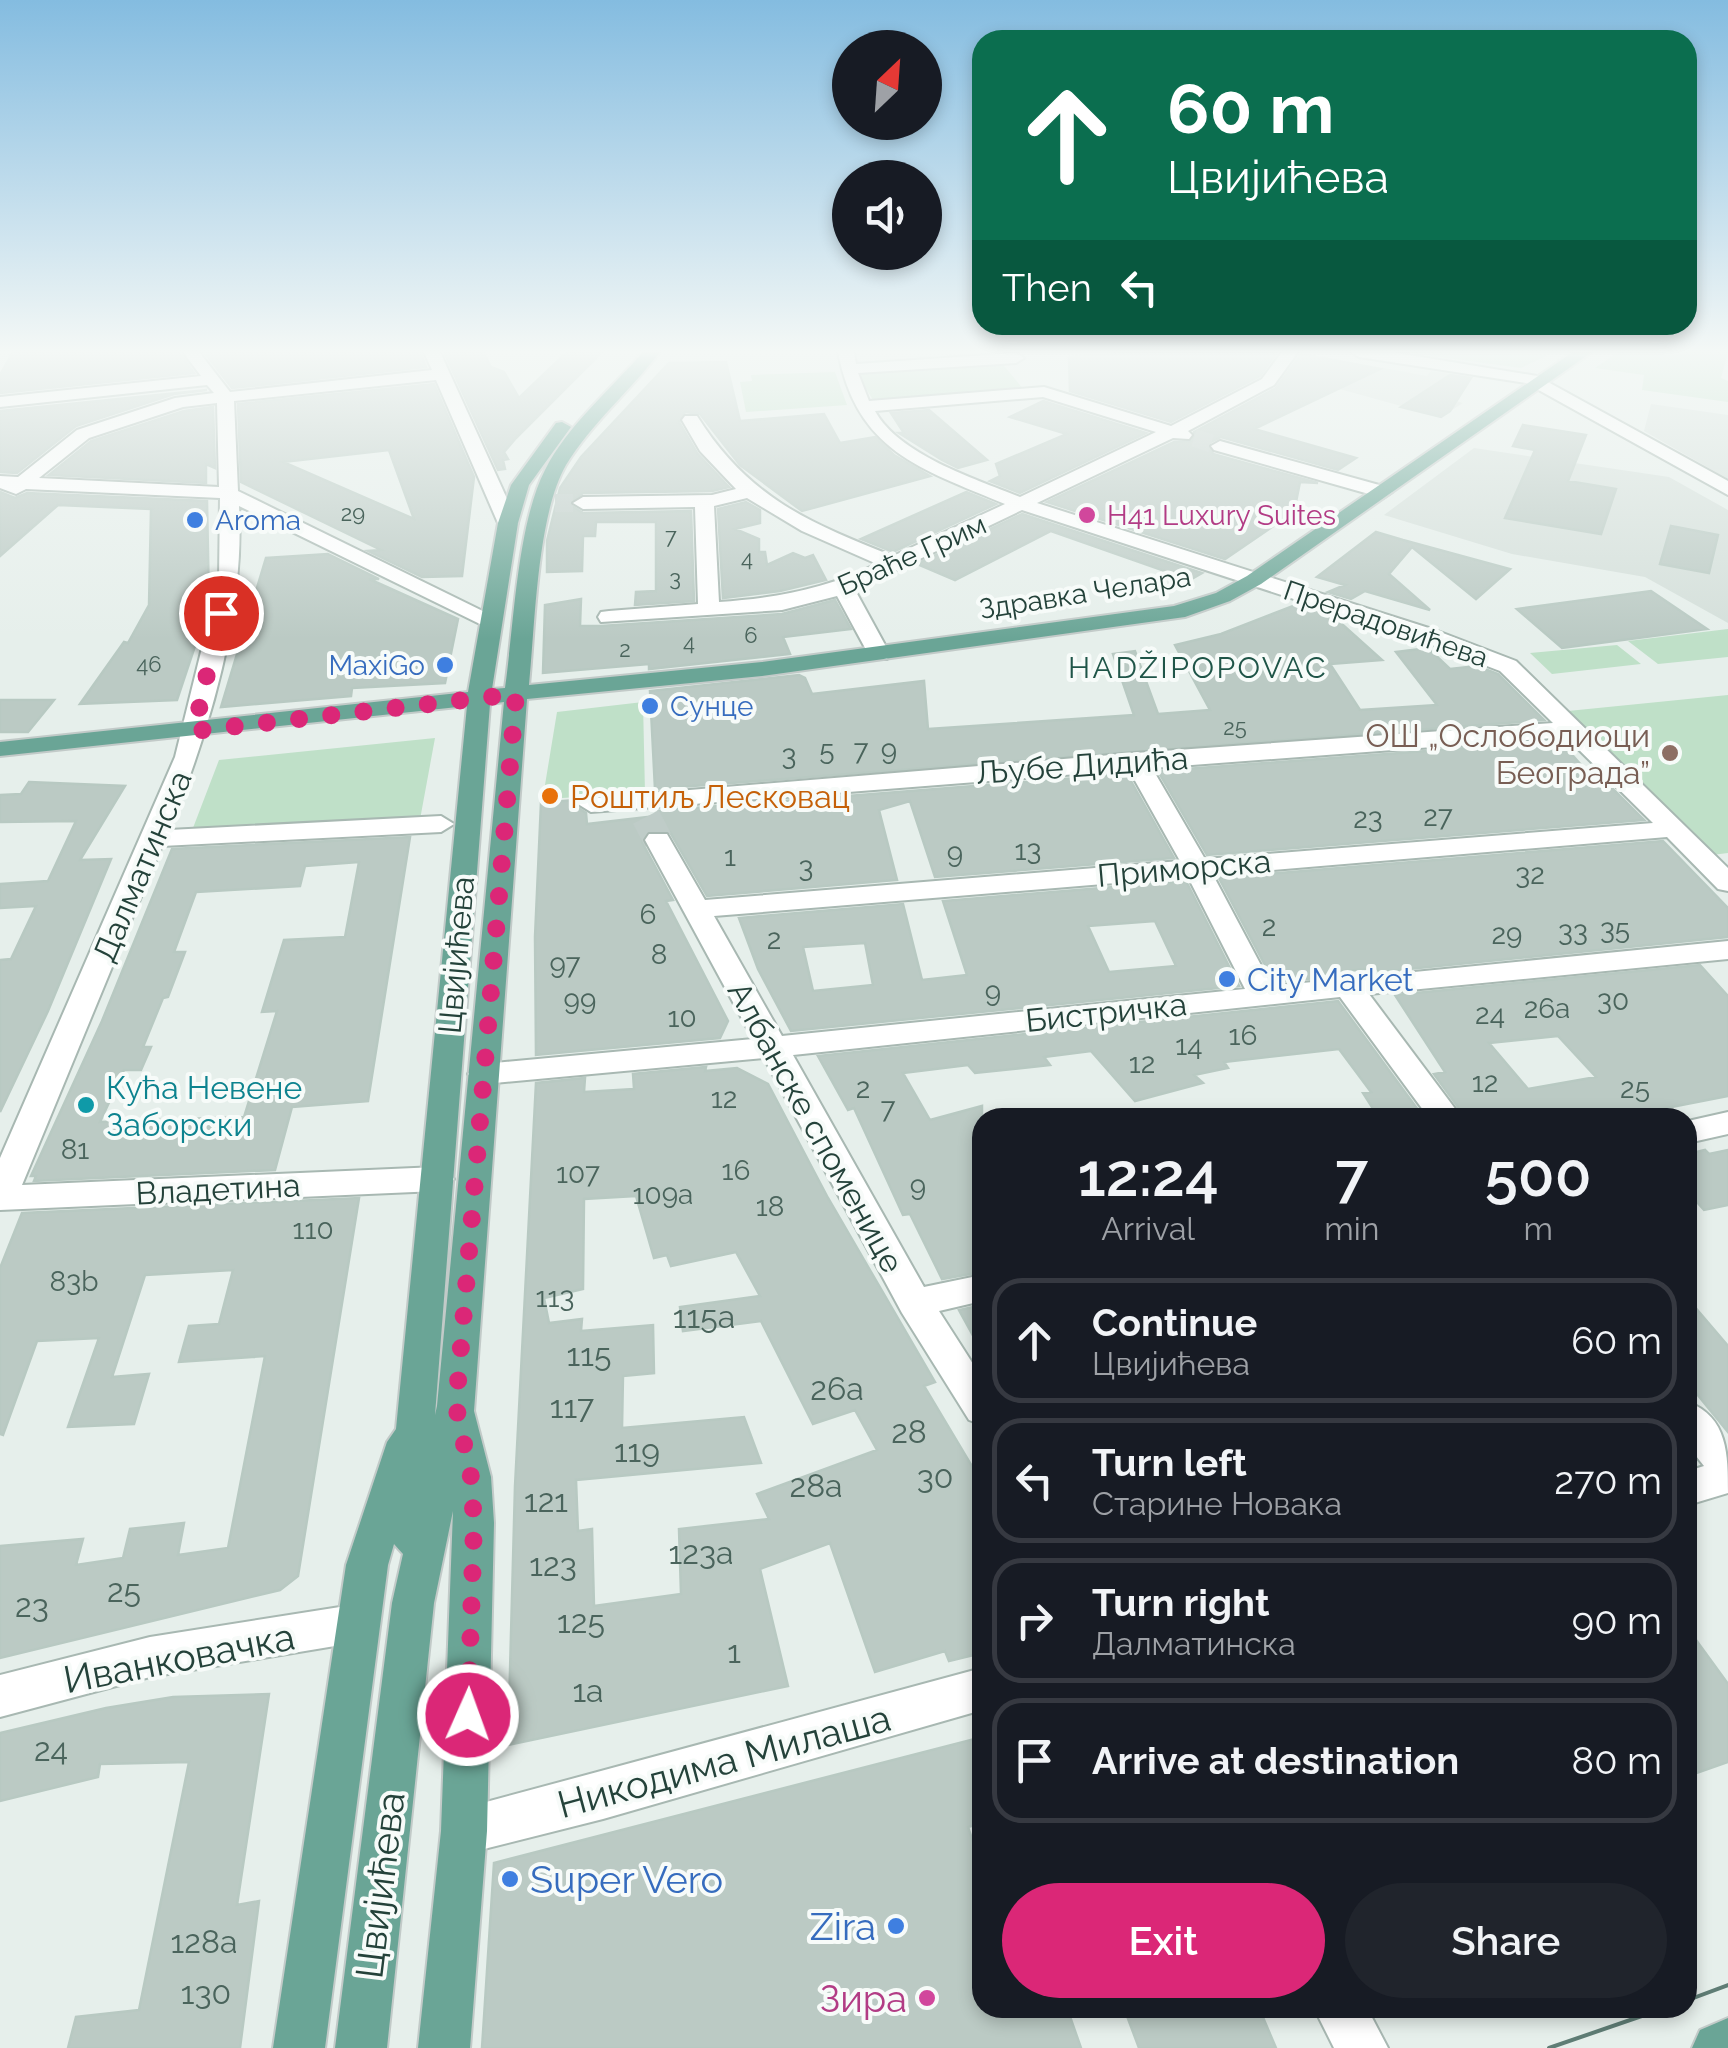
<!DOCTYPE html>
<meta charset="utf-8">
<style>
body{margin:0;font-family:Raleway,sans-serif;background:#20242c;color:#f1f3f6;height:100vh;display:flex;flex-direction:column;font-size:38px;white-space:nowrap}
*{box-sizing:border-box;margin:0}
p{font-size:32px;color:#9ea1a6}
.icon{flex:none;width:55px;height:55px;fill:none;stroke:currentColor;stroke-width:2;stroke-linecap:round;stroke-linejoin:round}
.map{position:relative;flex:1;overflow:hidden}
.side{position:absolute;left:972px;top:1108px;width:725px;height:910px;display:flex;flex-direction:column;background:#171b24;border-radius:30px;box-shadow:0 5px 15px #0003}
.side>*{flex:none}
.hud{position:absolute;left:972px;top:30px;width:725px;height:305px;border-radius:30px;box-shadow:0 5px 15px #0003;background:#0b6e4f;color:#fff;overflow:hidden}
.needle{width:65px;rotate:25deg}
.fabs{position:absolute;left:832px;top:30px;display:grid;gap:20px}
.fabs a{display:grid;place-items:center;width:110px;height:110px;border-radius:50%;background:#171b24;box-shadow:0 5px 15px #0003;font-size:50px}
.pin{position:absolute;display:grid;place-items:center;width:85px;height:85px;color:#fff;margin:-42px;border:5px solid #fff;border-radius:50%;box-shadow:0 2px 10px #0007}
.me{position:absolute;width:110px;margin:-55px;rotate:2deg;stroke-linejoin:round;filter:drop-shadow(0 0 8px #0008)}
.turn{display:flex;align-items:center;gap:35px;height:210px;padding:0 30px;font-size:45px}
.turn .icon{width:130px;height:130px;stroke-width:2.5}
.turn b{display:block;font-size:70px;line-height:85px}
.then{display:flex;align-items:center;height:95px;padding:0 30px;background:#0003;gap:20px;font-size:38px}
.eta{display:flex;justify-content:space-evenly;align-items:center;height:170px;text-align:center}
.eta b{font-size:60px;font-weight:600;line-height:70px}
.cta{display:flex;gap:20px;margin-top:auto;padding:20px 30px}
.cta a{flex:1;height:115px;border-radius:60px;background:#db2777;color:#fff;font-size:40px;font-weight:600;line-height:115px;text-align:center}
.cta a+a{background:#20242c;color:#f1f3f6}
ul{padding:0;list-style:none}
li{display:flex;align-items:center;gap:30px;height:125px;margin:0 20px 15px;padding:0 10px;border:5px solid #363941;border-radius:30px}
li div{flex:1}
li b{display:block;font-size:38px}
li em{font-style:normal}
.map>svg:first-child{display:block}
.built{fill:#d4dfda}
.green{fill:#bfe0c8}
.building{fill:#bbcac4;stroke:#b8c9c2;stroke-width:2.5;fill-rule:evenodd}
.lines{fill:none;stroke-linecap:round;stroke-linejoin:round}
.minor-tunnel-far1{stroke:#bfccc8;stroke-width:18;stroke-dasharray:18 9;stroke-linecap:butt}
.minor-tunnel{stroke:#bfccc8;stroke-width:29;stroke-dasharray:29 14;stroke-linecap:butt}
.minor-casing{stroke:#a8b8b2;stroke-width:4}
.major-casing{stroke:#c2cac8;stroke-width:4}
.minor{fill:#fff;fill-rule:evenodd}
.major{fill:#6aa596;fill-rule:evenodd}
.tram{stroke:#5f7d75;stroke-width:4}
.route{stroke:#db2777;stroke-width:18;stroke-dasharray:0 32.4}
.hotel-dot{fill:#d1479c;stroke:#f7fbf9;stroke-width:4}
.shop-dot{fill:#3f7fe0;stroke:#f7fbf9;stroke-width:4}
.education-dot{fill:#8d6e63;stroke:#f7fbf9;stroke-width:4}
.food-dot{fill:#e8710a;stroke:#f7fbf9;stroke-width:4}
.culture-dot{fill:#0f9aa8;stroke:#f7fbf9;stroke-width:4}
.labels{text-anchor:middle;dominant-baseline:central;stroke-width:8;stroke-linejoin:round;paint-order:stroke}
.far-number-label{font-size:22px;fill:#4a645c}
.far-hotel-label{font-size:28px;fill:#b23c85;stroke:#f7fbf9;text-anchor:start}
.far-shop-label{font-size:28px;fill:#366cbe;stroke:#f7fbf9;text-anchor:start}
.far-street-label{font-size:28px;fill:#24423a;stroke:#f7fbf9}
.number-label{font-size:28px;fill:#4a645c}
.far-neighbourhood-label{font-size:30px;letter-spacing:2.5px;fill:#1f5548;stroke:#f7fbf9}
.education-label{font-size:32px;fill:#785e54;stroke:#f7fbf9;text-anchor:end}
.street-label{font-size:32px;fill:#24423a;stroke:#f7fbf9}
.food-label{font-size:32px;fill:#c56008;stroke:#f7fbf9;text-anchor:start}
.shop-label{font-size:32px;fill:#366cbe;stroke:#f7fbf9;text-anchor:start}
.culture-label{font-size:32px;fill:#0d838f;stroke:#f7fbf9;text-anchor:start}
.near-number-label{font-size:32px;fill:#4a645c}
.near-street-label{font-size:38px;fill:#24423a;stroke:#f7fbf9}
.near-shop-label{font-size:38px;fill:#366cbe;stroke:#f7fbf9;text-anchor:start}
.near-hotel-label{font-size:38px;fill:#b23c85;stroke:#f7fbf9;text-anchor:end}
</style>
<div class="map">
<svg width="1728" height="2048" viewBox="0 0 1728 2048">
<rect width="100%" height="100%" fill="#e6efeb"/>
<!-- built -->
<path class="built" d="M1307 354 1427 376 1431 371 1471 377 1453 400 1463 403 1441 417 1289 375Z
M1651 404 1728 415V479L1644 431Z
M1474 448 1669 477 1728 510V623L1645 577 1512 554 1384 515Z"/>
<!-- green -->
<path class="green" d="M1403 352 1548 355 1521 368Z
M1618 352H1728L1721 378 1728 381V402L1642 390 1644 375 1595 368Z
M1001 362 1024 390 874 402 857 373Z
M835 372 847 405 746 412 740 382 752 381 751 375Z
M1728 629V657L1658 664 1628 641Z
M1617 645 1641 664 1552 674 1530 653Z
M1728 695V853L1712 855 1568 711Z
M643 702 645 793 562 798 561 790 544 791 557 712Z
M435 738 419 825 188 841 219 760Z"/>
<!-- building -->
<path class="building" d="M13 352H179L194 373 0 393V375Z
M204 352H420L426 367 232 388Z
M444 352H483L491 367 504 372 519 398 567 352H602L516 438 504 452 508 459 503 460 505 469 498 470Z
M1144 352H1277L1260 376 1171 422 1070 391 1069 357Z
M1301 354 1380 369 1254 429 1356 458 1338 470 1221 437 1209 443 1213 454 1318 483 1300 482 1294 512 1225 559 1047 502 1174 442 1192 441 1194 432 1276 388Z
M726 362 740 421 824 414 840 443 875 437 894 455 930 476 802 511 740 465 700 414 685 412 679 422 697 453 729 487 712 491 583 493 569 504 583 513 691 511 694 601 635 605 636 592 656 591V522H596L595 536H583L582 571 547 572V541L560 488 581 457 669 363Z
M1450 375 1471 378 1450 411 1441 417 1401 407Z
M434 384 474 477 462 576 422 577 368 551 381 550 241 482 238 404ZM389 450 414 519 283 462Z
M207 390 174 394 76 426 17 473 0 472V411Z
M1043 401 1146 433 1020 493 990 481 1000 476 996 464 1067 434 1010 417Z
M213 407 215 468 206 464V483L49 475 91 441 184 411Z
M929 410 987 460 958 468 942 460 899 433H904L891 413Z
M1523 425 1586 435 1568 481 1616 489 1601 534 1505 518 1535 450 1513 446Z
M0 492 15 498 27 493 207 501 209 604 177 700 80 704 124 642 128 643 149 605 151 509 58 505 0 556Z
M966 492 996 504 893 552 861 539Z
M746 502 760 510V523L735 529 759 539V552H765L767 565 793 553 805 558 813 555 826 580 780 591 723 598 718 509Z
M1022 514 1202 573 1190 580 1051 531 955 580 917 564Z
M1671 526 1718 535 1709 573 1660 564Z
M1376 532 1403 540 1510 569 1476 599 1412 547 1389 574 1430 610 1365 591 1351 599 1328 592 1345 585 1317 577Z
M328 554 379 579H369L458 619 445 683 352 688 351 696 221 707 266 558Z
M1651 591 1707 629 1562 648 1517 609Z
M581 599 580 626H601L782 614 835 600 851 629 783 637 790 654 649 669V664L543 673 545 605Z
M1298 604 1332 615 1382 660 1330 664 1360 710 1437 705 1396 652 1428 648 1450 669 1477 666 1498 674 1544 720 655 789 650 691 799 675 805 678 812 694 924 681 928 729 1134 715 1113 654 1135 651 1158 714 1210 710 1175 645 1221 634Z
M0 700H54L28 732H0Z
M1560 741 1589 774 1597 773 1644 820 1207 855 1158 771Z
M1127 774 1174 858 935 877 910 801 879 810 897 880 707 896 670 832 649 830 642 842 673 900 666 901 728 1021 720 1038 536 1055 535 937 541 803 576 800 574 805 586 813 587 824 656 816V811Z
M29 782 125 786 80 860 111 859 48 1011 0 1112V960L11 959 36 906 0 908V884L48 881 76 821 0 822V795L21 794Z
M410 837 368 1101 292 1107 275 1170 34 1181 36 1176H31L102 1021 172 849ZM359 862 345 937 284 940 262 1012 277 1011 244 1117 100 1122 124 1070H141L151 1047H143L163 998 168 997 185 952H174L196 892 300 886 305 866Z
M1663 841 1728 908V937L1379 972 1377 968 1325 973 1328 977 1274 982 1219 878Z
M1186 881 1239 986 791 1031 758 969 739 918 903 904 922 980 967 975 943 901ZM1155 921 1176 966 1109 972 1088 926ZM865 943 873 985 813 991 803 947Z
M1700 965 1728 996V1096L1630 1115 1627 1111 1596 1118H1466L1434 1074 1445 1072 1395 995ZM1558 1036 1596 1077 1528 1089 1489 1043Z
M1338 1001 1424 1118H1379L1363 1093 1371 1092 1339 1049 1224 1062 1228 1068 1194 1075 1203 1083 1135 1101 1091 1051 1044 1057 1050 1065 975 1073 968 1065 903 1073 930 1120 982 1106V1272L942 1279 910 1214 903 1215 854 1108 848 1110 818 1056Z
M706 1067 705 1071 737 1068 768 1084 828 1198 935 1382 924 1386 982 1483V1653L949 1661 945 1651 875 1672 830 1543 760 1569 788 1686 508 1745 515 1486 536 1083 585 1078 584 1092 634 1089 633 1074ZM636 1196 654 1258 667 1255 671 1266 736 1252 760 1296 680 1307 683 1331 761 1321 813 1424 855 1410 877 1450 757 1494 769 1519 679 1529 681 1594 594 1606 592 1529 578 1531 576 1480 761 1463 744 1417 622 1428 623 1376 654 1373 653 1325 581 1331 582 1319 549 1323 544 1298 583 1289 584 1199Z
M1705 1150 1709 1154 1728 1150V1205L1704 1210 1688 1192V1154Z
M359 1198 298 1576 280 1590 0 1658V1546L83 1539 76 1565 123 1558 130 1529 184 1523 178 1555 228 1548 265 1356 179 1362 189 1326 219 1324 233 1270 145 1275 112 1377 149 1374 134 1424 68 1427 99 1338 37 1341 3 1435 0 1434V1268L22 1213Z
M1688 1299 1728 1346V1432L1688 1383Z
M982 1305V1352L959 1310Z
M1688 1629 1728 1684V1762L1688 1776Z
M269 1694 237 1905 259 1901 240 2048H68L76 2017 139 2010 189 1762 100 1764 98 1777 0 1801V1733L106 1708 173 1697Z
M982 1737V1823L968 1827 982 1869V2008H1067L1081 2048H482L494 1863Z
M1124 2008H1259L1276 2048H1139Z"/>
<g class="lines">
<!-- minor-tunnel-far1 -->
<path class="minor-tunnel-far1" d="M1194 438 1220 446
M555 503H583"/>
<!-- minor-tunnel -->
<path class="minor-tunnel" d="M646 817 658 840"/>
<!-- minor casing -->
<g class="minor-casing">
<path id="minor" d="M183 352H199L230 392 432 370 424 352H440L518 523 515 527 508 529 498 523 436 380 234 401 238 491 501 620 498 625H482L239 506C245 613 209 732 169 830L441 816 454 824 441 832 162 846 22 1185 437 1167 449 1171 454 1179 449 1187 437 1191 0 1210V1158L175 757 219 579 220 498 26 489 16 494 0 488V476L18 477 77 430 175 398 214 393 207 385 0 407V397L201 376ZM217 403 219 487 39 478 89 438 183 407Z
M838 352H854L856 364 1016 353 1024 358 1016 363 858 373 869 401 1044 387 1171 426 1262 379 1282 352H1298L1274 385 1188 431 1192 435 1189 439 1173 438 1037 503 1435 630 1516 661 1728 868V891L1718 889 1667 837 1213 875 1272 986 1728 941V959L1369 994 1462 1118H1429L1340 997 793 1055 924 1287 982 1275V1301L939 1311 982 1378V1425L969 1420 902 1313 764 1058 484 1084 473 1081 468 1074 473 1067 484 1064 753 1039 645 840 649 834H667L705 900 1180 861 1129 770 591 812 578 804 582 799 1135 753 1553 723 1500 671 1419 640 1022 510 855 590 890 654 887 659H871L837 596 782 610 601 622 598 617 601 612 609 611 698 604 695 507 583 509 573 503 583 497 712 495 736 489 700 451 682 420 685 416H697C748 497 807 522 893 556L1005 504C919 468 857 451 838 352ZM1043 397 1156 432 1020 497C976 479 899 455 875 411ZM747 498 802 531 877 564C825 589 777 598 719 602L714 506ZM1566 737 1653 823 1205 859 1152 768ZM1188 877 1245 989 782 1036 714 916Z
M1351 352H1391L1537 376 1728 481V495L1526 383 1359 357Z
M1220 441 1390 488 1392 492 1383 498 1214 450 1211 446Z
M1728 1112V1134L1688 1143V1121Z
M1688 1402C1728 1417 1728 1455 1728 1493L1688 1505V1471L1704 1466 1688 1446Z
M359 1604 374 1609 380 1623 374 1637 359 1642 150 1677 0 1717V1675L150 1637Z
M982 1668V1710L603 1819 464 1854 447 1848 441 1831 447 1814 464 1808Z
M1314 2008H1367L1388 2048H1334Z"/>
</g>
<!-- major casing -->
<g class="major-casing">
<path id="major" d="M643 352H660C630 391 591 424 566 465 537 515 535 626 529 685L762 662 1174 606 1216 593 1247 576 1573 352H1592L1261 584 1230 601 1185 617 762 676 527 699 474 1411 491 1477 494 1523 487 1831 470 2048H418L441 1831 453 1511 434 1603 387 2048H335L392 1603 403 1554 394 1544 388 1565 325 2048H273L346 1565 387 1442 396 1429 467 706 0 756V742L468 692 498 523 511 485 556 423 562 422 571 427 529 485 518 523 492 689 505 688C514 625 517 525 545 470 567 426 611 389 643 352ZM504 702 437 1406 435 1415 490 704Z
M1728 2018V2048H1692L1700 2030Z"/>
</g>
<!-- minor -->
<use href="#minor" class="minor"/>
<!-- major -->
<use href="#major" class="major"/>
<!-- tram -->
<path class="tram" d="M1688 2000 1728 1985
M1549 2048 1665 2008"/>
</g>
<!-- sky -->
<linearGradient id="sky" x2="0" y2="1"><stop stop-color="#84bce0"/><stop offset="0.55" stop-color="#f4f8f6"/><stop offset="1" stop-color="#f4f8f6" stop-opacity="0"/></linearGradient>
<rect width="1728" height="639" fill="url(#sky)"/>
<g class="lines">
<!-- route -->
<path class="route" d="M221 613 194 731 516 694 456 1406 471 1477 474 1523 468 1715"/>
</g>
<!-- markers -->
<g class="hotel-dot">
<circle cx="1087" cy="515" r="10"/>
<circle cx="927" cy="1998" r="10"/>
</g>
<g class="shop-dot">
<circle cx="195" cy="520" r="10"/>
<circle cx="445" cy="665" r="10"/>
<circle cx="650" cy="706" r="10"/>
<circle cx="1227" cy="979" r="10"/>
<circle cx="510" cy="1879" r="10"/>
<circle cx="896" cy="1926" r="10"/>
</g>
<circle class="education-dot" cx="1670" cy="753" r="10"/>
<circle class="food-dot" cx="550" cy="796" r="10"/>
<circle class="culture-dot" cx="86" cy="1105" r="10"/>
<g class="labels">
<!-- far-number labels -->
<g class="far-number-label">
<text x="353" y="513">29</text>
<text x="671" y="536">7</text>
<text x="747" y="558">4</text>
<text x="675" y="578">3</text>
<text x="751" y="635">6</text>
<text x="689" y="642">4</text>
<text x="625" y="649">2</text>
<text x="149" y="664">46</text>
<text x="1235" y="727">25</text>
</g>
<!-- far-hotel labels -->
<g class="far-hotel-label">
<text x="1107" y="515">H41 Luxury Suites</text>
</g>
<!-- far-shop labels -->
<g class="far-shop-label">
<text x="215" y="520">Aroma</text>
<text x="425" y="665" text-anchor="end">MaxiGo</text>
<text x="670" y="706">Сунце</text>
</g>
<!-- far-street labels -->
<g class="far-street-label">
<text transform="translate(912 555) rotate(-24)">Браће Грим</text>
<text transform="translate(1085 593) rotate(-9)">Здравка Челара</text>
<text transform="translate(1386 624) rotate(19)">Прерадовићева</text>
</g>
<!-- number labels -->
<g class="number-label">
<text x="827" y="750">5</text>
<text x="861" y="750">7</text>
<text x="889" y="750">9</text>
<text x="789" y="755">3</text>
<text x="1438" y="816">27</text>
<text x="1368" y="818">23</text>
<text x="1028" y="850">13</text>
<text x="955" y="853">9</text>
<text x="730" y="856">1</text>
<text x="806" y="867">3</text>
<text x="1530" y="874">32</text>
<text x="648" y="914">6</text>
<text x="1269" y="926">2</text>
<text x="1615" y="929">35</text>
<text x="1573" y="931">33</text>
<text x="1507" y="934">29</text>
<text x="774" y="939">2</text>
<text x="659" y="954">8</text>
<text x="565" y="964">97</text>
<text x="993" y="992">9</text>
<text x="580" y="1000">99</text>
<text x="1613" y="1000">30</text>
<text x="1547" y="1008">26a</text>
<text x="1490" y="1014">24</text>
<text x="682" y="1017">10</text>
<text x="1243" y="1035">16</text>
<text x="1189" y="1045">14</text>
<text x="1142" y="1063">12</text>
<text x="1485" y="1082">12</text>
<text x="863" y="1088">2</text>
<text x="1635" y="1088">25</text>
<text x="724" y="1098">12</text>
<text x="888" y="1108">7</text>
<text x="75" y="1149">81</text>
<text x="736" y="1170">16</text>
<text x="578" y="1173">107</text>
<text x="918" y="1186">9</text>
<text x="663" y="1194">109a</text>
<text x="770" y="1206">18</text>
<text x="313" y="1229">110</text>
<text x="74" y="1281">83b</text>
<text x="555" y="1297">113</text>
</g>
<!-- far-neighbourhood labels -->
<g class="far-neighbourhood-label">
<text x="1198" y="667">HADŽIPOPOVAC</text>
</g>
<!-- education labels -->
<g class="education-label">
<text x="1650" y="735">ОШ „Ослободиоци<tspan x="1650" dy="37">Београда”</tspan></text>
</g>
<!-- street labels -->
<g class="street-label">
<text transform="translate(1082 765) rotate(-4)">Љубе Дидића</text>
<text transform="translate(142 866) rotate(-67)">Далматинска</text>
<text transform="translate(1184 868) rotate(-5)">Приморска</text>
<text transform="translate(456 955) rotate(-85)">Цвијићева</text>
<text transform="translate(1106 1012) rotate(-6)">Бистричка</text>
<text transform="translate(816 1127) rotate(61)">Албанске споменице</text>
<text transform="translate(218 1189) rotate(-3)">Владетина</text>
</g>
<!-- food labels -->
<g class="food-label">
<text x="570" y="796">Роштиљ Лесковац</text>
</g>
<!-- shop labels -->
<g class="shop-label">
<text x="1247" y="979">City Market</text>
</g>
<!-- culture labels -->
<g class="culture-label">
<text x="106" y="1087">Кућа Невене<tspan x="106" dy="37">Заборски</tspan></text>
</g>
<!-- near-number labels -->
<g class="near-number-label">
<text x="704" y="1316">115a</text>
<text x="589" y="1354">115</text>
<text x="837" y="1388">26a</text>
<text x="572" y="1406">117</text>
<text x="909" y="1431">28</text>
<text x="637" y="1450">119</text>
<text x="935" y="1476">30</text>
<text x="816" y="1485">28a</text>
<text x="546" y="1500">121</text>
<text x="701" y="1552">123a</text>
<text x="553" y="1564">123</text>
<text x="124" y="1590">25</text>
<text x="32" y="1605">23</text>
<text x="581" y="1621">125</text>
<text x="734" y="1651">1</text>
<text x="588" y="1690">1a</text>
<text x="51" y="1749">24</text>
<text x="204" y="1941">128a</text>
<text x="206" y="1992">130</text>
</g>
<!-- near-street labels -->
<g class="near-street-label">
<text transform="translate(179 1658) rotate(-11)">Иванковачка</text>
<text transform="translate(724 1761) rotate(-15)">Никодима Милаша</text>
<text transform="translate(380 1885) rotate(-83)">Цвијићева</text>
</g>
<!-- near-shop labels -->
<g class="near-shop-label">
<text x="530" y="1879">Super Vero</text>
<text x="876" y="1926" text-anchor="end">Zira</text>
</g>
<!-- near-hotel labels -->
<g class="near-hotel-label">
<text x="907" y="1998">Зира</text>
</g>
</g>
</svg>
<div class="fabs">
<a><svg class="needle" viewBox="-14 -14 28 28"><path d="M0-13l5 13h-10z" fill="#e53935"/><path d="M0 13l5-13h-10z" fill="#9ea1a6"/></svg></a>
<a><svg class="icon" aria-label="sound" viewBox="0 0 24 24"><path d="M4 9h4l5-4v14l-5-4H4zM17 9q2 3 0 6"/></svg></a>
</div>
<div class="pin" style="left:221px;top:613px;background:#d93025"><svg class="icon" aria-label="arrive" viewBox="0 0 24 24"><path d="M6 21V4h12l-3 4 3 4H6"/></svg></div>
<svg class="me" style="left:468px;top:1715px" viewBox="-20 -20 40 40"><circle r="17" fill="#db2777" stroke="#fff" stroke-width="3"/><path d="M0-11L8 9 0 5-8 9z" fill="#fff"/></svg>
<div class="hud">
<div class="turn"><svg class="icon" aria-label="ahead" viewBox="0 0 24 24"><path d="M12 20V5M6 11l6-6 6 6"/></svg><div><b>60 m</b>Цвијићева</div></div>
<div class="then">Then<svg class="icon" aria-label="left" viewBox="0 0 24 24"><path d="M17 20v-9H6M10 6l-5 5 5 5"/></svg></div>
</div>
<section class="side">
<div class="eta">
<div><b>12:24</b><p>Arrival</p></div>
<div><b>7</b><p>min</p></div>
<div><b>500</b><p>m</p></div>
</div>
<ul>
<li><svg class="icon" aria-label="ahead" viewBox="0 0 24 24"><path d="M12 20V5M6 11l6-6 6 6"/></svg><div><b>Continue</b><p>Цвијићева</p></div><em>60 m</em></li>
<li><svg class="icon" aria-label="left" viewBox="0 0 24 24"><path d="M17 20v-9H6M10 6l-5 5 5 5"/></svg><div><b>Turn left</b><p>Старине Новака</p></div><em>270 m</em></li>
<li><svg class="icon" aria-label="right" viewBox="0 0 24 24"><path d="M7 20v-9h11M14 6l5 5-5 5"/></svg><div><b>Turn right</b><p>Далматинска</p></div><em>90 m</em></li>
<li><svg class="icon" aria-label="arrive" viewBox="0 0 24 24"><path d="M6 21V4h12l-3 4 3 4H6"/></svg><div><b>Arrive at destination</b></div><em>80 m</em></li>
</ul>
<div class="cta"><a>Exit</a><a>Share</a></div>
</section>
</div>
